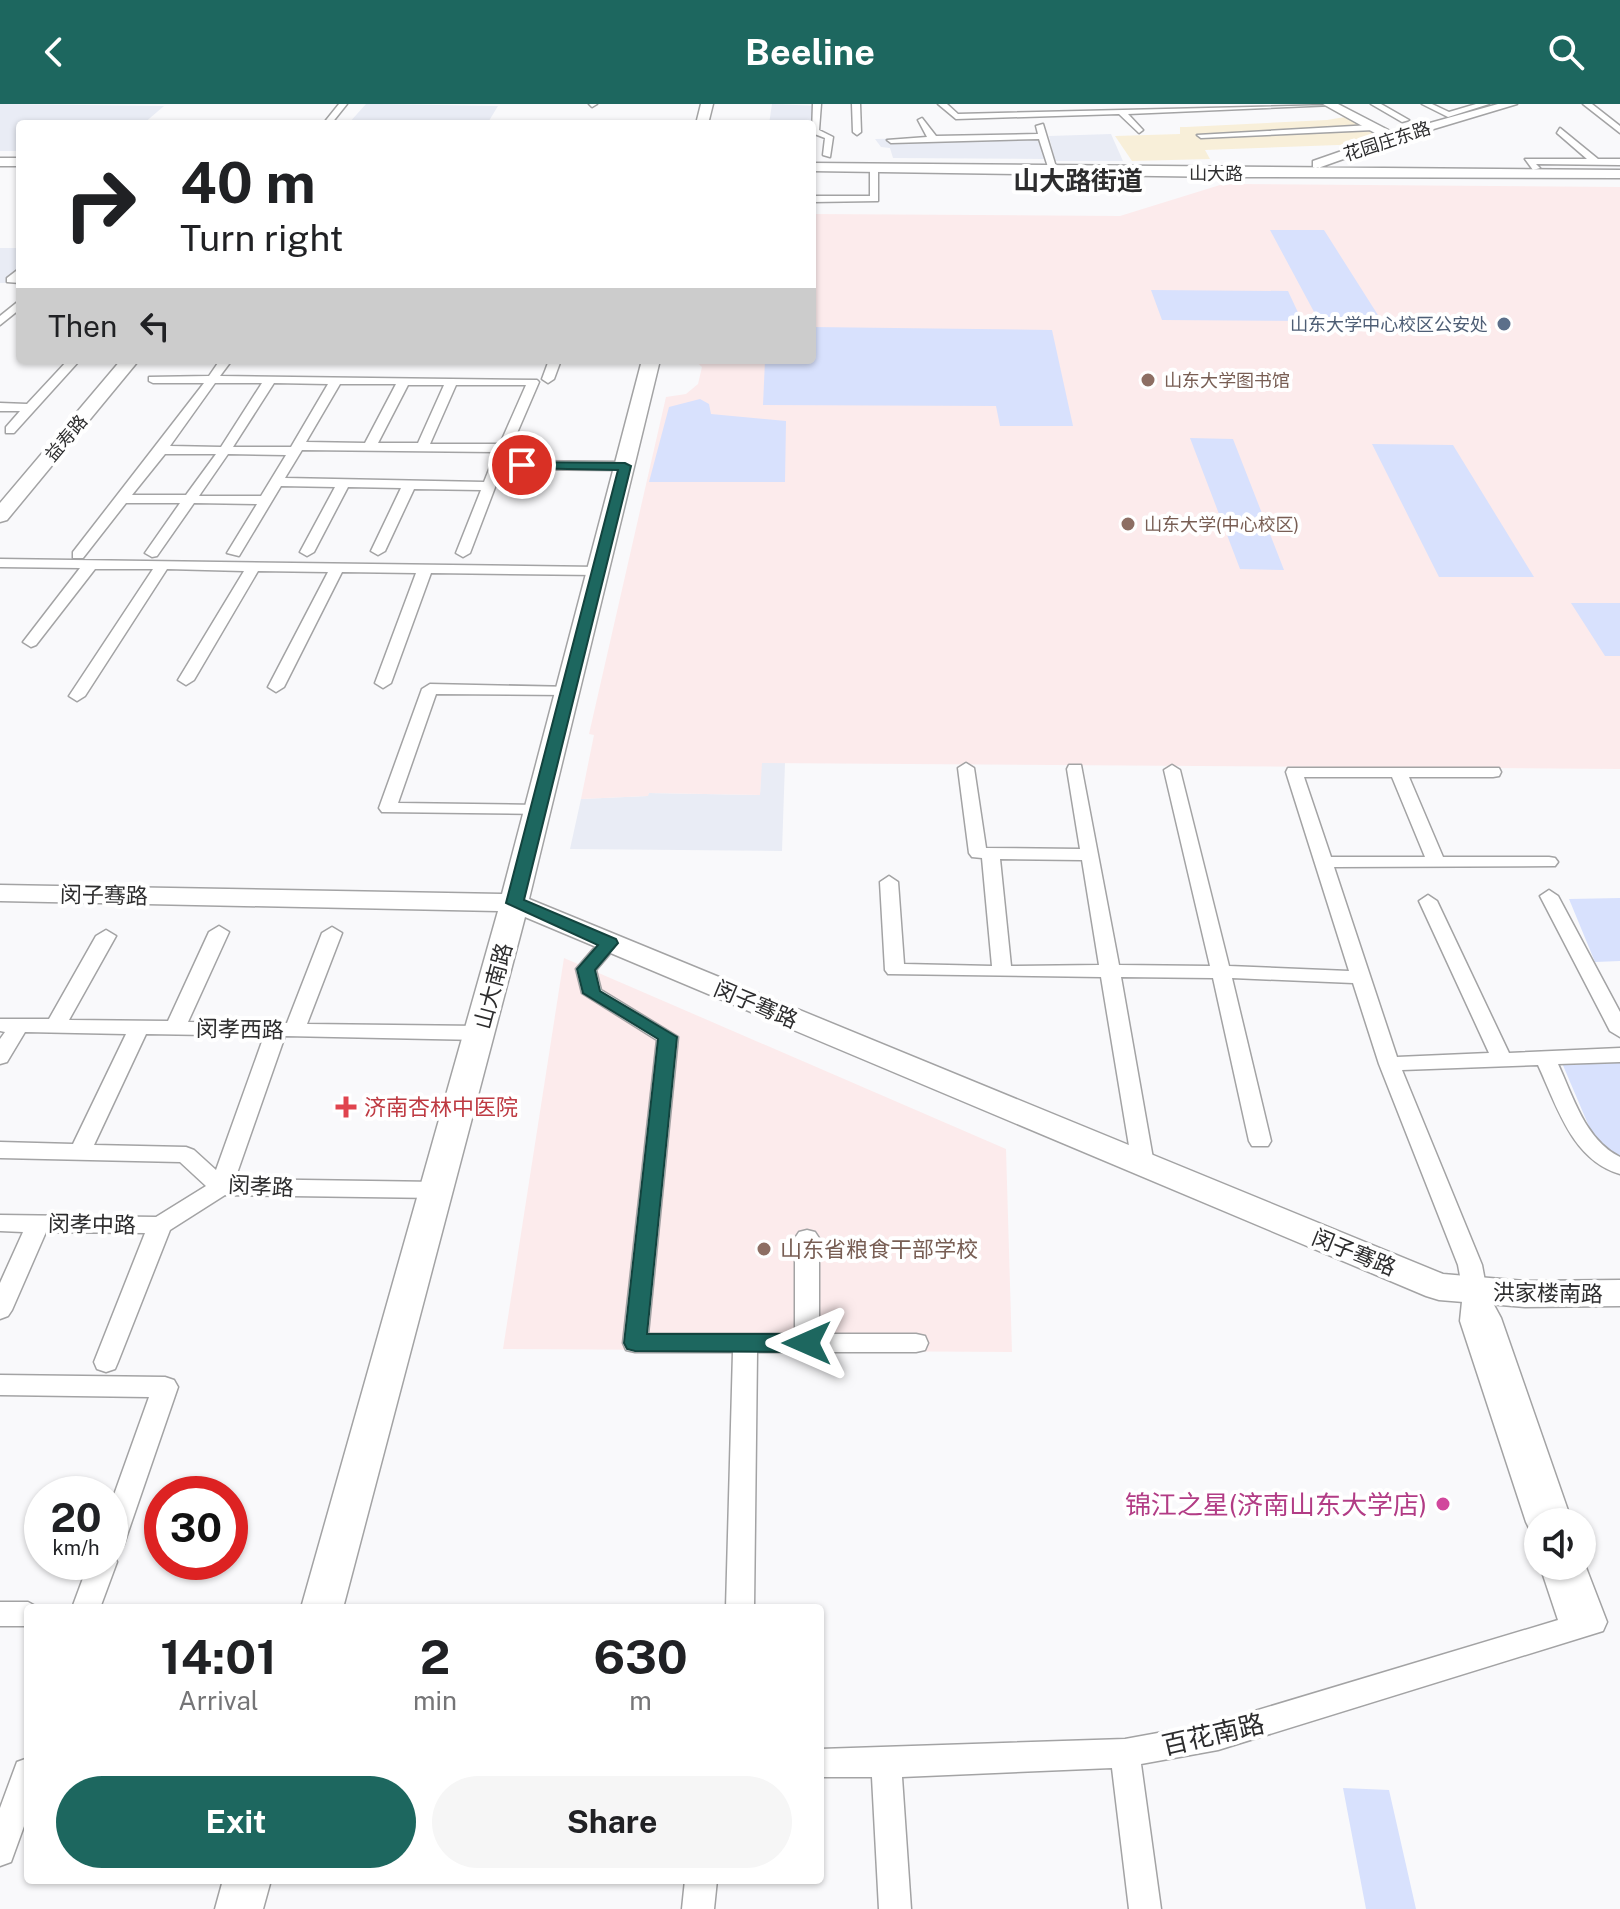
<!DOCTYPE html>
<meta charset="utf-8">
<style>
body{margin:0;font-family:"Public Sans","Noto Sans SC",sans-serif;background:#f6f6f6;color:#202124;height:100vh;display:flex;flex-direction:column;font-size:30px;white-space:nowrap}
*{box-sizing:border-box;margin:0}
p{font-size:26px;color:#757577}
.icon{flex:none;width:44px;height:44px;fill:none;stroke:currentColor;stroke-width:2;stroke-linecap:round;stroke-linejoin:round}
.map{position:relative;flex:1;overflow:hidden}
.side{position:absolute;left:24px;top:1500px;width:800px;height:280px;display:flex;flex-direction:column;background:#fff;border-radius:8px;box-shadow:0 2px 6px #0004}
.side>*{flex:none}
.hud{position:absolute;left:16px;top:16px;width:800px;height:244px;border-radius:8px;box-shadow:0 2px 6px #0004;background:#fff;color:#202124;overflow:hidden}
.fabs{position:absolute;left:1524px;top:1404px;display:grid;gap:16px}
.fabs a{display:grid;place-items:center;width:72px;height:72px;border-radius:50%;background:#fff;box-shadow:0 2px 6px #0004;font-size:40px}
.speed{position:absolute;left:24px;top:1372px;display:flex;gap:16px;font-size:40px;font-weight:700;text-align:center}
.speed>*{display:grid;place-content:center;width:104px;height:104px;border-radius:50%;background:#fff;box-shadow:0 2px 6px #0004;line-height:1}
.speed small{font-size:20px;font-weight:400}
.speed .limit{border:12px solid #d22;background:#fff;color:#111}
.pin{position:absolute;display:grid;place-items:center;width:68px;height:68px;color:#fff;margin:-34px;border:4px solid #fff;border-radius:50%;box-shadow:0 2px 8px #0007}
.me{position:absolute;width:88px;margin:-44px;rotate:270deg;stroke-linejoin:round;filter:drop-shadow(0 0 6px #0008)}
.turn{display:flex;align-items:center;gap:28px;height:168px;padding:0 32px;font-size:36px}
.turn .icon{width:104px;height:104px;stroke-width:2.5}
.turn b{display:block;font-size:56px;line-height:68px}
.then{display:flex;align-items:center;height:76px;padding:0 32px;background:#0003;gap:16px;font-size:30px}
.eta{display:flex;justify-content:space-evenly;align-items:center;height:136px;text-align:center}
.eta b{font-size:48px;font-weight:700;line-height:56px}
.primary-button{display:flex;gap:16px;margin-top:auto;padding:16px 32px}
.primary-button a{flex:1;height:92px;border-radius:48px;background:#1d675f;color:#fff;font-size:32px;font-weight:700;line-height:92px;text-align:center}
.primary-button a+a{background:#f6f6f6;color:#202124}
header{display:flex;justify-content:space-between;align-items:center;height:104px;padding:0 32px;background:#1d675f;color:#fff;font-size:36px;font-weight:700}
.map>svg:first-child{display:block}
.built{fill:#e9ecf5}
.industrial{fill:#f8efd9}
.education{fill:#fcebec}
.green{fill:#d8e1fd}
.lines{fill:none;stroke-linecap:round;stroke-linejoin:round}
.street-casing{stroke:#a3a3a4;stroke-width:3}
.secondary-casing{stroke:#a3a3a4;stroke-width:3}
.street{fill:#fff;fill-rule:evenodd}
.secondary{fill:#fff;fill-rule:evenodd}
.route{fill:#1d675f;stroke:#13433e;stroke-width:2}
.service-dot{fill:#5c6f8a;stroke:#fff;stroke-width:3}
.education-dot{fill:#8d6e63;stroke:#fff;stroke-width:3}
.health-dot{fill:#e0444e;stroke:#fff;stroke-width:3}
.hotel-dot{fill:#d1479c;stroke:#fff;stroke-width:3}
.labels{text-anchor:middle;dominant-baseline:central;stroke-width:8;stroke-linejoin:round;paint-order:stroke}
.far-street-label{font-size:18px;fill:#2d2d2e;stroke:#fff}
.far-service-label{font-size:18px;fill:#4e5e75;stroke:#fff;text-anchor:end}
.far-education-label{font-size:18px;fill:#785e54;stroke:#fff;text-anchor:start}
.street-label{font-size:22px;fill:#2d2d2e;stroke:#fff}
.health-label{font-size:22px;fill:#be3a42;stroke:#fff;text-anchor:start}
.education-label{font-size:22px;fill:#785e54;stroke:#fff;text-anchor:start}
.far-district-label{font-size:26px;font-weight:bold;fill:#2d2d2e;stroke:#fff}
.near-hotel-label{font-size:26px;fill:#b23c85;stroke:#fff;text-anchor:end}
.near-street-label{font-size:26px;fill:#2d2d2e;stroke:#fff}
</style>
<header><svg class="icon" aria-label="back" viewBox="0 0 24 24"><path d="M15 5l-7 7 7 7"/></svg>Beeline<svg class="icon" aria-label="search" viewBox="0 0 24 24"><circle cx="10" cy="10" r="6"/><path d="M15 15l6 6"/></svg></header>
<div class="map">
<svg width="1620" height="1805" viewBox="0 0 1620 1805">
<rect width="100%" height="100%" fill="#f9f9fb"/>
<!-- built -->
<path class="built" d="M0 0 164 2 143 20H20V47H0Z
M366 0H377L498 2 487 20H348Z
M772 0 820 2 818 25H812V20H769Z
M1111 30 1123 57H1055L1049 32Z
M1038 32 1044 55 893 54 890 44 881 43 875 35Z
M0 144H20V179H0Z
M761 659H785L782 747 570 745 581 695 647 692 649 689 760 691Z"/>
<!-- industrial -->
<path class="industrial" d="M1345 13 1382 32 1365 40 1205 46 1210 55 1132 57 1115 32 1180 30V23H1186L1327 16Z"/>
<!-- education -->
<path class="education" d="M1238 80 1620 83V665L762 659 760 691 649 689 648 692 581 695 594 631 589 630 666 293 686 290 698 280 702 263 694 256H812V110L1120 112 1220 81Z
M564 854 1006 1045 1012 1248 503 1245Z"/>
<!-- green -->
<path class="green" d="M1270 126H1324L1383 219H1320Z
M1151 186 1288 187 1302 217 1162 216Z
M812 223 1052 226 1073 322H1000L996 302 763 301 765 256H812Z
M700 295 709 300 711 310 786 317 785 378H649L669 303Z
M1190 334 1233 335 1284 466 1240 465Z
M1372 340 1453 341 1534 473H1439Z
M1571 499H1620V552H1605Z
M1620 794V857L1595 858 1569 795Z
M1620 958V1051L1599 1046 1562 959Z
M1343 1684 1389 1686 1416 1805H1366Z"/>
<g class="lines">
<!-- street casing -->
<g class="street-casing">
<path id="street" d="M339 0H347L331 20H323Z
M589 0H597L592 3Z
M813 0H821L819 26 833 33 830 53 823 51 825 34 812 29Z
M852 0H860L861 28 857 31 853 28Z
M938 0H947L958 10 1334 1 1128 10 1143 26 1139 29 1119 10 956 15Z
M1371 0H1381L1409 16 1402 18Z
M1422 0H1432L1449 8 1476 0H1489L1448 13Z
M1583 0H1592L1620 22V29Z
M922 14 936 32 1038 30 1036 22 1043 20 1056 63 1052 66 1048 63 1039 35 891 39 887 36 927 33 918 16Z
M1371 21 1374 26 1201 34 1197 31Z
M1560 24 1598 55H1620V61L1536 60 1540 64 1533 66 1525 55H1587L1557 29Z
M874 61 878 64V97L812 98V92H870V64Z
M20 164V179L7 178V174Z
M20 196V205L0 221V212Z
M68 256H80L14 329H6V323L20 307H0V299L27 300Z
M220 256H232L220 272 537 276 539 278 505 357 625 358 631 362 625 366 502 365 470 449 463 453 456 449 481 386 414 385 385 447 378 451 371 447 401 384 348 383 314 448 307 452 300 448 335 383 281 382 239 452 227 449 257 400 194 399 157 452 152 453 145 449 180 399H126L83 454H73V448L204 279H153L149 277V273L209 272ZM215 279H262L221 343 170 342ZM274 279 328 280 291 343H233ZM340 280H396L365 339 306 338ZM408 281H444L418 339H378ZM456 281H526L500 340H430ZM302 346 496 348 484 378 285 374ZM165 350H216L186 391H132ZM228 350 286 351 261 392H199Z
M549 256H561L554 275 548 279 542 275Z
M0 455 598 463 605 467 598 471 431 469 391 579 383 584 375 579 416 469 342 468 284 583 276 588 268 583 328 468 258 467 194 576 186 581 178 576 244 467 167 465 85 592 77 597 69 592 153 465H95L36 541 31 543 23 538 80 464 0 463Z
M430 580 574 583 576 586 568 591 436 590 398 699 538 701 544 702 547 706 544 710 382 708 379 704 422 585Z
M966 659 974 664 986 744 1080 745 1067 665 1069 661H1081L1119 861 1210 862 1164 666 1172 661 1180 666 1229 862 1349 867 1286 668 1288 664H1499L1501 668 1499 672 1493 673H1409L1443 753H1549L1555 754 1558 758 1555 762 1334 763 1397 953 1489 949 1419 797 1428 791 1437 797 1509 949 1620 944V958L1558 960C1573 992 1585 1036 1620 1053V1070C1572 1056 1557 1002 1538 961L1402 966 1482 1161 1487 1188 1501 1214 1572 1418H1538V1429L1530 1426 1526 1418 1460 1217 1463 1188 1458 1161 1379 960 1353 879 1232 874 1271 1037 1268 1042H1252L1249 1037 1213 874 1121 873 1154 1060 1151 1065H1135L1132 1060 1101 873 888 870 885 866 880 778 889 772 898 778 904 860 992 862 982 754 972 753 969 749 958 664ZM1304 673H1392L1425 753H1331ZM1000 755 1082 756 1099 861 1011 862Z
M1549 786 1558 792 1620 908V933L1610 927 1540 792Z
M219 822 229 828 188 918 287 919 322 829 332 823 342 829 307 920 480 922 490 929 480 936 285 932 235 1075 437 1078 445 1080 448 1086 445 1092 437 1094 225 1091 170 1126 118 1258 115 1265 106 1268 97 1265 94 1258 145 1129 46 1128 12 1206 8 1212 0 1215V1179L23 1128 0 1127V1111L156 1113 206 1082 180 1058 0 1054V1038L73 1040 126 930 25 928 7 958 0 960V935L5 928 0 927V915H49L96 832 106 826 116 832 69 916 168 917 209 828ZM146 930 264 932 216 1066 194 1046 186 1043 94 1041Z
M609 833 619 839 596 866 601 886 678 933 648 1230H795V1134L799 1128 807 1126 815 1128 819 1134V1230H916L925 1232 928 1239 925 1246 916 1248H757L754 1504H726L733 1248H635L626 1246 623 1239 657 936 582 889 576 865 602 835Z
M0 1271 165 1273 174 1276 178 1283 124 1440 120 1448 113 1450 117 1458 100 1504H72L89 1458H110V1402L149 1293 0 1291Z
M1582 1453 1607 1518 1603 1527 1218 1646 1141 1660 1161 1805H1129L1112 1664 902 1673 911 1805H879L872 1673H820V1645L1125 1635 1218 1618 1558 1516 1540 1462H1582Z
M0 1498H28L39 1504H28V1522H0Z
M28 1654V1711L11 1758 0 1762V1704L17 1658Z
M685 1776H717L714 1805H682Z"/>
</g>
<!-- secondary casing -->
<g class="secondary-casing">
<path id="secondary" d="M701 0H713L708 20H696Z
M1323 0H1338L1394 29 1498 0H1517L1397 36 1318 64 1313 63V57L1382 33Z
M0 54H20V62H0Z
M812 59 1620 66V74L1227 73 812 67Z
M121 256H139L7 416 0 418V399Z
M642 256H660L529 795 1443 1170 1525 1177 1620 1176V1202L1525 1203 1439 1196 1426 1192 525 813 343 1504H301L498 807 0 797V781L502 790Z
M223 1776H271L263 1805H215Z"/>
</g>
<!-- street -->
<use href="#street" class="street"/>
<!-- secondary -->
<use href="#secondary" class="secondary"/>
</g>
<!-- route -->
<path class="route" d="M522 358 625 359 631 362 524 796 616 835 618 839 595 866 600 887 677 933 647 1230H807L814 1233 818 1239 814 1245 807 1248 635 1247 627 1245 624 1239 658 935 583 889 577 865 598 841 506 799 618 366 518 364V359Z"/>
<!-- markers -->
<circle class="service-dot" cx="1504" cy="220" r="8"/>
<g class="education-dot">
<circle cx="1148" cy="276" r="8"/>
<circle cx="1128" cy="420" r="8"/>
<circle cx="764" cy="1145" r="8"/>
</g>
<path class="health-dot" d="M342 991h8v8h8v8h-8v8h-8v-8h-8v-8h8z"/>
<circle class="hotel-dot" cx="1443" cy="1400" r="8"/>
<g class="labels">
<!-- far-street labels -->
<g class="far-street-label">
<text transform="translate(1387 37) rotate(-18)">花园庄东路</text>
<text x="1216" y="69">山大路</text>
<text transform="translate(66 334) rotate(-50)">益寿路</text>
</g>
<!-- far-service labels -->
<g class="far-service-label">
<text x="1488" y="220">山东大学中心校区公安处</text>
</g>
<!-- far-education labels -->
<g class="far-education-label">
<text x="1164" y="276">山东大学图书馆</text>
<text x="1144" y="420">山东大学(中心校区)</text>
</g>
<!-- street labels -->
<g class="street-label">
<text transform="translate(104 791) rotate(1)">闵子骞路</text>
<text transform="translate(493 882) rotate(-75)">山大南路</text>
<text transform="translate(756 900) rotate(23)">闵子骞路</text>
<text transform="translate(240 925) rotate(1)">闵孝西路</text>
<text transform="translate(261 1082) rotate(3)">闵孝路</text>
<text transform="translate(92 1120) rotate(1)">闵孝中路</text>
<text transform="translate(1354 1148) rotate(22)">闵子骞路</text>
<text transform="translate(1548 1189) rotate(1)">洪家楼南路</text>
</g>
<!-- health labels -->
<g class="health-label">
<text x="364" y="1003">济南杏林中医院</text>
</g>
<!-- education labels -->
<g class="education-label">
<text x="780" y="1145">山东省粮食干部学校</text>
</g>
<!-- far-district labels -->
<g class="far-district-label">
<text x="1078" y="76">山大路街道</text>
</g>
<!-- near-hotel labels -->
<g class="near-hotel-label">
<text x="1427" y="1400">锦江之星(济南山东大学店)</text>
</g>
<!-- near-street labels -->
<g class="near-street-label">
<text transform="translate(1213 1630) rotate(-13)">百花南路</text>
</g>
</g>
</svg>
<div class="fabs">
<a><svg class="icon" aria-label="sound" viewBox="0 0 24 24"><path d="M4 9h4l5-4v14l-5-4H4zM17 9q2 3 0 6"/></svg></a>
</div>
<div class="speed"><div>20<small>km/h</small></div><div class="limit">30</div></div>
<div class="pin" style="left:522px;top:361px;background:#d93025"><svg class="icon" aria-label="arrive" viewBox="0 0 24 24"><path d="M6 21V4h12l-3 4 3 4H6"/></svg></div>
<svg class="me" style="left:807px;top:1239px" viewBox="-20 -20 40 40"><path d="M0-17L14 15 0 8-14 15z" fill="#1d675f" stroke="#fff" stroke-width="4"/></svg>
<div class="hud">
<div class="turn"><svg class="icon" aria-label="right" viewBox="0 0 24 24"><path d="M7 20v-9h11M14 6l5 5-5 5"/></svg><div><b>40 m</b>Turn right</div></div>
<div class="then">Then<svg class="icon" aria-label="left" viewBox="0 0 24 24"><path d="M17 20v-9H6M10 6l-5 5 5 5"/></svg></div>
</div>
<section class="side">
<div class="eta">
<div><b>14:01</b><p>Arrival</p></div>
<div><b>2</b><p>min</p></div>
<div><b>630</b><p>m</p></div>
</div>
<div class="primary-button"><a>Exit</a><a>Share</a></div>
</section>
</div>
